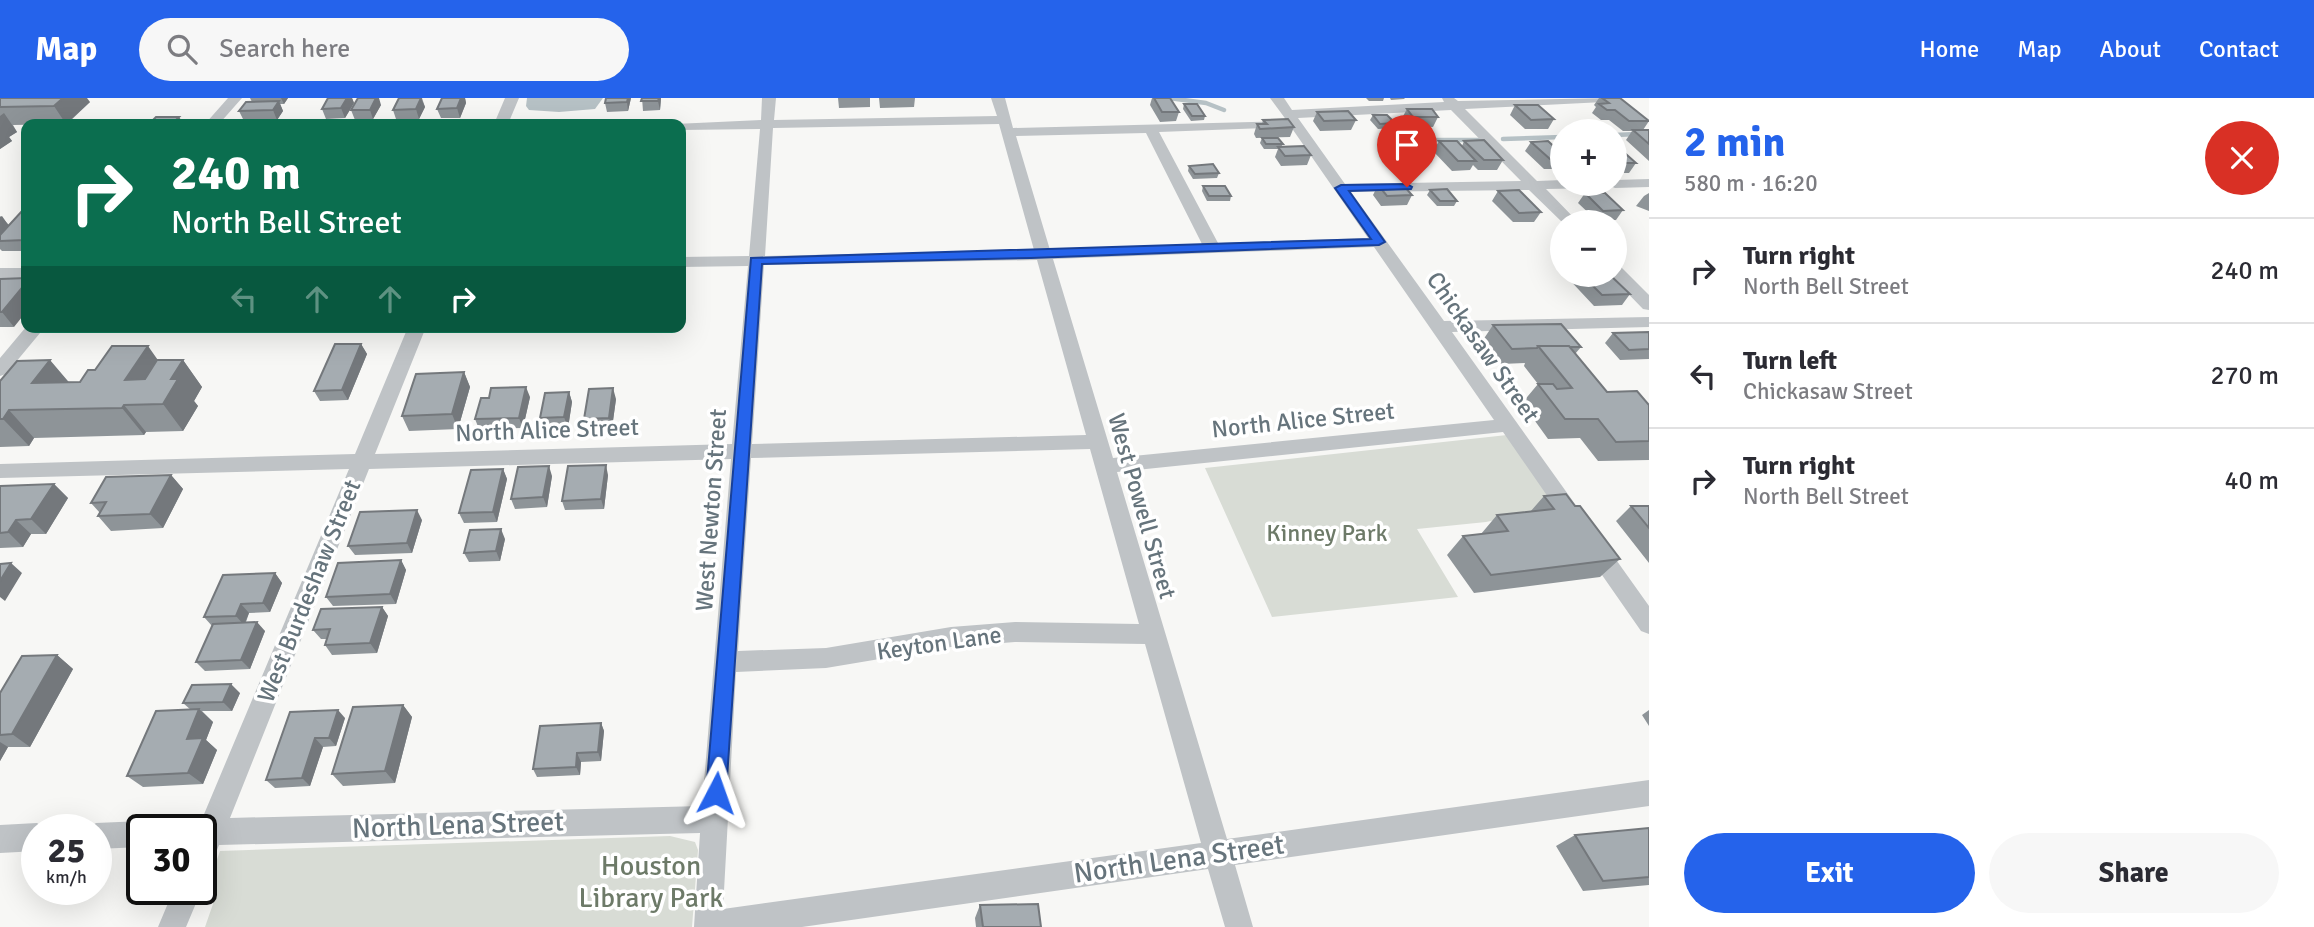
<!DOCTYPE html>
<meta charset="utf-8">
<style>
body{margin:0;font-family:Signika,sans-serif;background:#f7f7f7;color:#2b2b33;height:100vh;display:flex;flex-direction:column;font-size:26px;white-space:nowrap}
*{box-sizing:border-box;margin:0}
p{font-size:23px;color:#7c7c81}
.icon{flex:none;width:38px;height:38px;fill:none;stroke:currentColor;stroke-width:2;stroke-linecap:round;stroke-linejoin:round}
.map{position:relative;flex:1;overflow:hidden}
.details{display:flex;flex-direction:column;background:#fff;width:665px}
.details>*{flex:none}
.guide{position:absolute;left:21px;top:21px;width:665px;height:214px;border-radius:14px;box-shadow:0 7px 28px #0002;background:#0b6e4f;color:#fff;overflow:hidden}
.tools{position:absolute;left:1550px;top:21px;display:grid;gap:14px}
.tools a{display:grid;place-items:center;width:77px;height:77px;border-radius:50%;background:#fff;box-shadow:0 7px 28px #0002;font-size:35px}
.speed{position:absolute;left:21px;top:716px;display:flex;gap:14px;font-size:35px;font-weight:700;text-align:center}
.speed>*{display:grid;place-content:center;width:91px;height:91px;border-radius:50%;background:#fff;box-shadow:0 7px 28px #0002;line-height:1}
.speed small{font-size:18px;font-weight:400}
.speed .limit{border:4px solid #111;border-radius:10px;background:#fff;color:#111}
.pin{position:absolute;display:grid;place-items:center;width:60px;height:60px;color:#fff;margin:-72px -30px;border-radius:50% 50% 50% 0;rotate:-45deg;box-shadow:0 0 7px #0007}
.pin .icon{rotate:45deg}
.me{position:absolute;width:77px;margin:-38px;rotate:4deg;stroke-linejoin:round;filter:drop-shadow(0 0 5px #0008)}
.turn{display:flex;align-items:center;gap:24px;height:147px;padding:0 35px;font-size:32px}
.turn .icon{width:91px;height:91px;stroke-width:2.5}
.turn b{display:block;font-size:49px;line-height:60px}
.lanes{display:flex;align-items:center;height:66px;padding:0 35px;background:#0003;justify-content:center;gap:35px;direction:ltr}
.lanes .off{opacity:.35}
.round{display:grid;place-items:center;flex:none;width:74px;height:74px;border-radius:37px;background:#f7f7f7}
.headline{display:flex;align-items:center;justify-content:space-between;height:119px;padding:0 35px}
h1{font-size:42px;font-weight:700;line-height:52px;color:#2563eb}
.primary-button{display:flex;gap:14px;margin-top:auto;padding:14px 35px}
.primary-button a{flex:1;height:80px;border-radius:42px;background:#2563eb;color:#fff;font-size:28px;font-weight:700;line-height:80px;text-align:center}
.primary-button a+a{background:#f7f7f7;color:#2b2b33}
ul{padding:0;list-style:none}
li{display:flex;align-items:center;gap:21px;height:105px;padding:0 35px;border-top:2px solid #e1e1e2}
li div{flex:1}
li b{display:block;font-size:26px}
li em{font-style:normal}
header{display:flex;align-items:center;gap:42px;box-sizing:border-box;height:98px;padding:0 35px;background:#2563eb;color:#fff}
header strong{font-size:33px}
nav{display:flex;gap:38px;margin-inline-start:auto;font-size:24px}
.search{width:490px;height:63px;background:#f7f7f7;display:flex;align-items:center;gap:18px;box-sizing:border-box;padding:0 24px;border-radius:38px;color:#7c7c81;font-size:26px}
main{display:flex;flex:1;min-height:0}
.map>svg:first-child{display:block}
.green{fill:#d8dcd5}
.water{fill:#b6c1c5}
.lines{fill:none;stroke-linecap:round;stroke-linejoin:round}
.stream{stroke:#b6c1c5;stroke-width:4.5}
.minor{fill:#bfc3c6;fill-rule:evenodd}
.wall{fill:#8e9498}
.shaded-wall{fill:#74787c}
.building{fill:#a5acb1;stroke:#74787c;stroke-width:2}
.route{fill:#2563eb;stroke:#184099;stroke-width:2}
.labels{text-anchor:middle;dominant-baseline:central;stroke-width:7;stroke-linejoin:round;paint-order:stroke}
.street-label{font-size:24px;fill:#66747c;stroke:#fff}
.park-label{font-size:24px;fill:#6d7a68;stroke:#fff}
.near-street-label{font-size:28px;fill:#66747c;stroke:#fff}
.near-park-label{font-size:28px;fill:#6d7a68;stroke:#fff}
</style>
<header>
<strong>Map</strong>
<div class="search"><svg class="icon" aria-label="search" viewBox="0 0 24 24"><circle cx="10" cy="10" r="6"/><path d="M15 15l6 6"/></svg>Search here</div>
<nav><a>Home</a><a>Map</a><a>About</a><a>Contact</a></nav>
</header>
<main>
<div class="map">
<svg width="1649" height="829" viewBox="0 0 1649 829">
<rect width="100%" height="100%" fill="#f7f7f5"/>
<!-- green -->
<path class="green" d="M1507 337 1557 409 1486 424 1417 431 1458 499 1272 519 1205 370Z
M670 738 695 744 698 752 692 829H205L213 806 209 784 220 753Z"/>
<!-- water -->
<path class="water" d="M527 0H603L595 11 559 14 529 12 526 8Z"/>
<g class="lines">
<!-- stream -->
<path class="stream" d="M1169 0 1206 5 1224 12
M1395 36 1424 42H1479
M1615 37 1637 36
M1503 41 1563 39"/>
<!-- minor -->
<path class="minor" d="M228 0H242L219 26H205Z
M505 0H519L508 26H494Z
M762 0H776L774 22 997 18 991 0H1005L1013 30 1287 23 1270 0H1284L1292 12 1444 4 1442 0H1454L1458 3 1611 0 1604 4 1465 11 1537 83 1563 82V86H1615V82L1649 81V89L1615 90 1608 87 1601 90 1546 91 1578 124 1563 125 1529 92 1351 94 1444 223 1649 219V229L1452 234 1580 413 1584 419 1580 425 1573 427 1566 425 1503 334 1117 374 1227 741 1649 682V708L1235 767 1253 829H1225L1208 771 802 829H694L700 735 219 747 211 767 201 771V732H188L191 725 202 721 349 371 0 380V366L355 356 408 229H426L375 356 732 346 748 168 681 169V159L749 158 760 31 681 32V26H675L761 22ZM1451 12 1521 83 1345 86 1298 20ZM999 26 1034 152 765 158 773 30ZM1291 29 1368 140 1218 145 1159 34ZM1146 35 1202 146 1050 152 1016 38ZM1374 149 1494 322 1113 360 1053 161ZM1037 162 1086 337 752 346 764 167ZM1090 351 1139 526 1015 524 951 529 826 550 738 553 751 360ZM731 361 702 708 230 720 369 371ZM1015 544 1145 546 1201 745 723 811 736 574 826 570 951 549Z
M1615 167 1621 169 1649 197V212L1643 211 1610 177H1615Z
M0 170H26V180H0Z
M26 229H45L6 276 0 278V260Z
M1594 439 1602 442 1649 508V536L1641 533 1586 454 1583 448 1586 442Z
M142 723 152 726 154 732H142V749L96 751V732H85L96 725Z
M37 725 47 732H37V753L0 755V727Z
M201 789 202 791 186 829H158L174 791Z"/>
</g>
<!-- wall -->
<path class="wall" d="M0 0 90 4 67 26 13 27 17 34 9 39 12 43 0 51Z
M250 0H288L284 6H280L283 13 277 22 244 23 239 13 252 4Z
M328 0H352L354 5 345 20 326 21 322 11Z
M399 0H422L425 9 419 21H396L393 12Z
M442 0H465L466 5 460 20H441L437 11Z
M606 0H631L628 13 607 14 605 5Z
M642 0H661L660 12 643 13Z
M838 0H870V9L839 10Z
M879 0H915L914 9 880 10Z
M1152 0H1170L1179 14 1176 23 1160 24 1150 7Z
M1366 0H1384L1383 3H1369Z
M1390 0H1405L1404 1 1391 2Z
M1599 0H1620L1649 23 1643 32H1649V63L1626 42 1632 33H1623L1609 22H1601L1592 15 1596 9 1594 7Z
M1184 6 1205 18 1204 22 1191 23 1183 11Z
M381 7 373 21 355 22 351 12Z
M1515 7 1554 21 1548 31H1525L1510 17Z
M1407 11 1438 19 1433 29 1408 28 1402 20Z
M1317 14 1356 22 1351 32 1320 33 1313 23Z
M1373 17 1395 25 1393 30 1378 31 1370 22Z
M1263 22 1294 29 1290 39 1256 40 1254 36 1257 26H1262Z
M1262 40 1283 46 1281 49 1311 57 1307 67 1281 68 1275 59 1278 51H1264L1260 45Z
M1439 43 1462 48 1464 43 1503 62 1497 72H1478L1473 67 1470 72 1452 73 1433 53Z
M1531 44 1563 57V68L1561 71H1544L1525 53Z
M1615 50 1636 65 1629 75H1615Z
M1189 68 1219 75 1217 80 1193 81 1188 73Z
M1378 87 1412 97 1407 107 1381 108 1373 97Z
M1203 88 1231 98 1230 103H1207L1202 93Z
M1430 92 1457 103 1454 108H1437L1427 97Z
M1498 93 1541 114 1534 124H1513L1492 103Z
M1585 95 1623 112 1616 122H1596L1578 105Z
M1649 95V113L1636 108 1644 98Z
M26 113V153H2L0 151V118L9 127Z
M1565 177H1610L1630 196 1622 207 1594 208Z
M0 181 14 229H0Z
M1493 227 1581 249 1575 256 1607 294 1649 307V362L1598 363 1580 340 1548 341 1522 305 1538 286 1524 268 1525 265 1501 266 1483 242Z
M465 229H522L521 233 468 235Z
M1649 234V261L1620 262 1605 245 1613 235Z
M361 246 367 256 348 302 320 303 314 293Z
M158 262H183L202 289 194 303 198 308 183 333 146 334 144 337 34 340 29 348 0 349V283L80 284 95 272Z
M464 274 470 289 458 331 409 333 402 318Z
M569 294 572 304 568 330H543L540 320Z
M530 299 523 330 479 331 475 321Z
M616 301 612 330 586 331 584 321Z
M503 371 507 381 497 424 464 425 459 415Z
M171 377 183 391 163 430 111 433 98 418 100 415 91 405Z
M608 377 604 411 565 412 562 403Z
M552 378 547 409 515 411 511 401Z
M54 386 68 400 46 436H31L23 449 0 450V388Z
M1544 398 1620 461 1600 479 1474 495 1447 457 1463 438 1481 436 1497 417 1530 414Z
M1631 408H1649V465L1616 423Z
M422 422 412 455 355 457 348 448Z
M505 441 500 463 469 464 464 455Z
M401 462 406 472 396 506 333 508 326 499Z
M275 475 282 485 270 514 249 515 246 524 265 533 250 571 205 573 196 564 212 528 204 519Z
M382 509 388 518 377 555 332 557 325 547 327 541H321L313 532Z
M57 557 73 571 30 649H8L0 663V595Z
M240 595 232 613H202L213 624 206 642 217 652 203 686 143 689 127 678 191 612 183 605Z
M403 607 412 619 395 685 343 688 332 676Z
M1649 612V628L1642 617Z
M290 614 345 620 336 648 323 649 310 688 275 690 266 682Z
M601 625 604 633 601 663 581 664 580 677 537 679 533 671Z
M1649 730V787L1583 793 1556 748 1575 737Z
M980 807 1041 829H976L975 820Z"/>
<!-- shaded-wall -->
<path class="shaded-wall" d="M63 0H87L90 4 66 26 54 8Z
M281 0H288L284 6Z
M347 0H352L354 5 345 20 341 10Z
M376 0H379L381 7 373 21 370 12Z
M421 0 425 9 419 21 416 11Z
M461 0H465L466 5 460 20 457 10Z
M628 0H631L628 13 627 4Z
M659 0H661L660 12 658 3Z
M279 3 283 13 277 22 273 12Z
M4 15 17 34 9 39 12 43 0 51V18Z
M179 19 184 26H172Z
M2 118 9 128 0 138V119Z
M26 185V214L14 229 2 214Z
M361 246 367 256 348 302 342 292Z
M148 248 167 275 147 306 125 282Z
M50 262 73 289 56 312 32 285Z
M183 262 202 289 194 303 198 308 183 333 163 306 171 281Z
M464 274 470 289 458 331 452 316Z
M526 289 530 299 523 330 519 320Z
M613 290 616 301 612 330 609 320Z
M569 294 572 304 568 330 564 319Z
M124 307 146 334 144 337 122 310Z
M9 312 34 340 29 348 3 321Z
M606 367 608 377 604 411 601 401Z
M549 368 552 378 547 409 543 399Z
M503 371 507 381 497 424 493 414Z
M171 377 183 391 163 430 150 416Z
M54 386 68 400 46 436 31 421Z
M417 412 422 422 412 455 407 445Z
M16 422 31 436 23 449 8 434Z
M501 431 505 441 500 463 496 453Z
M401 462 406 472 396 506 390 496Z
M11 465 22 475 5 503 0 499V483Z
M275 475 282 485 270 514 263 505Z
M241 506 249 515 244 527 236 518Z
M382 509 388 518 377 555 370 545Z
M257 524 265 533 250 571 241 562Z
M57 557 73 571 30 649 12 636Z
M231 586 240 595 232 613 223 604Z
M403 607 412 619 395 685 385 673Z
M199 611 213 624 206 642 217 652 203 686 188 675 187 641Z
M338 612 345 620 336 648 329 640Z
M601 625 604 633 601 663 598 654Z
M315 640 323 649 310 688 302 680Z
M0 644 8 649 0 663Z
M577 655 581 664 580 677 576 669Z"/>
<!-- building -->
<path class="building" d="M0 0H63L54 8 0 9Z
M328 0H347L341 10 322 11Z
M358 0H376L370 12H351Z
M399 0H421L416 11 393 12Z
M442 0H461L457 10 437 11Z
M606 0H628L627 4 605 5Z
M642 0H659L658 3H641Z
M1154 0H1170L1179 14H1162Z
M1602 0H1620L1649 23H1629L1615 12H1607L1599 6 1609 5Z
M279 3 273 12 239 13 246 4Z
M1184 6H1197L1205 18H1192Z
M1515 7H1538L1554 21 1531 22Z
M1407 11H1432L1438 19H1413Z
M1348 13 1356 22 1324 23 1317 14Z
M1373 17H1387L1395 25 1380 26Z
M156 19H179L172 26H149Z
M1288 21 1294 29 1260 31 1257 26H1267L1263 22Z
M1633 32H1649V46Z
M1262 40H1278L1283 46H1266Z
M1484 42 1503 62H1484L1464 43Z
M1439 43H1457L1476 63H1458Z
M1548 43 1563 57V61H1550L1531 44Z
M1304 48 1311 57 1285 58 1278 49Z
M1618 49 1636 65H1619L1615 62V50Z
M1213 66 1219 75 1195 76 1189 68Z
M1378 87H1403L1412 97 1387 98Z
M1203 88H1225L1231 98H1209Z
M1447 91 1457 103H1440L1430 92Z
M1519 92 1541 114 1519 115 1498 93Z
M1585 95H1605L1623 112 1603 113Z
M22 113H26V141L25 142 0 143V137Z
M1582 177H1610L1630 196 1602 197Z
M26 180V185L2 214H0V181Z
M1561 226 1581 249H1570L1569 248H1538L1537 250 1512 251 1493 227Z
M1649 234V251L1629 252 1613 235Z
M335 246H361L342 292 314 293Z
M112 248H148L125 282 145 281 157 262H183L171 281H178L163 306 124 307 122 310 9 312 3 321H0V283L17 263 50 262 32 285 80 284 88 272H95Z
M1538 248H1569L1607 294 1637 293 1649 307V343L1616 344 1598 321H1565L1538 286H1553L1557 291 1572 290Z
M464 274 452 316 402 318 416 276Z
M526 289 519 320 475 321 481 300H489L491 290Z
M613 290 609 320 584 321 589 291Z
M569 294 564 319 540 320 545 295Z
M606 367 601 401 562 403 568 368Z
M549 368 543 399 511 401 518 369Z
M503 371 493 414 459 415 471 372Z
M171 377 150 416 98 418 106 404 91 405 106 379Z
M54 386 31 421 16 422 8 434 0 435V388Z
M1566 396 1575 408H1580L1620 461 1491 477 1463 438 1508 433 1497 417 1554 411 1544 398Z
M1631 408H1649V430Z
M417 412 407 445 348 448 360 414Z
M501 431 496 453 464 455 470 432Z
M401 462 390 496 326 499 338 465Z
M11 465 0 483V466Z
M275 475 263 505 241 506 236 518 204 519 223 477Z
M382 509 370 545 325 547 330 531 313 532 321 511Z
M257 524 241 562 196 564 213 526Z
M57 557 12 636 0 637V595L22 558Z
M231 586 223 604 183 605 192 587Z
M403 607 385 673 332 676 353 609Z
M199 611 187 641 203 640 188 675 127 678 156 613Z
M338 612 329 640H315L302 680 266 682 290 614Z
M601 625 598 654 577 655 576 669 533 671 540 628Z
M1649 730V779L1603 783 1575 737Z
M1038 806 1041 829H983L980 807Z"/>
<!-- route -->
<path class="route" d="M1407 86 1412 89 1411 91 1349 93 1385 144 1379 147 1031 160 762 166 726 695 723 701 716 704 709 701 706 695 751 160 1371 141 1335 90 1341 87Z"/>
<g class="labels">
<!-- street labels -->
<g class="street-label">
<text transform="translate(1483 249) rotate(55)">Chickasaw Street</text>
<text transform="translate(1303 322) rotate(-6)">North Alice Street</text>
<text transform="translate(547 332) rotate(-2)">North Alice Street</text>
<text transform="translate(1142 408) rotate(74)">West Powell Street</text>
<text transform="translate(711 412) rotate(-86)">West Newton Street</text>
<text transform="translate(309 493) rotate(-68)">West Burdeshaw Street</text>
<text transform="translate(939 545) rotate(-8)">Keyton Lane</text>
</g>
<!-- park labels -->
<g class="park-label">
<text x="1327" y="435">Kinney Park</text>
</g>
<!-- near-street labels -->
<g class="near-street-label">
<text transform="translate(458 727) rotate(-2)">North Lena Street</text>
<text transform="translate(1179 761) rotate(-8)">North Lena Street</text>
</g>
<!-- near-park labels -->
<g class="near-park-label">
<text x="651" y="768">Houston<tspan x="651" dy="32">Library Park</tspan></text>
</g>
</g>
</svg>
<div class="tools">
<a>+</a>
<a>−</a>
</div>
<div class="speed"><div>25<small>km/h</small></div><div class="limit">30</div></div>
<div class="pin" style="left:1407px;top:89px;background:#d93025"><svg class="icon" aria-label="arrive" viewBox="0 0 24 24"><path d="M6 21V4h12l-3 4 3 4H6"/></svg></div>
<svg class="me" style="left:716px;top:695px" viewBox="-20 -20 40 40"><path d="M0-17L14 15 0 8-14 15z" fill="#2563eb" stroke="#fff" stroke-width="4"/></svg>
<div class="guide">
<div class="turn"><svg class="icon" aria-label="right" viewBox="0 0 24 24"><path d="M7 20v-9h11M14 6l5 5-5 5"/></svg><div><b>240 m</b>North Bell Street</div></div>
<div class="lanes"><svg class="icon off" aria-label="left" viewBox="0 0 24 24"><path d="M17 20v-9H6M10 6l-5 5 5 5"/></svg><svg class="icon off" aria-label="ahead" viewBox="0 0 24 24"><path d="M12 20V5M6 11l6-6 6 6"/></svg><svg class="icon off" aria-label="ahead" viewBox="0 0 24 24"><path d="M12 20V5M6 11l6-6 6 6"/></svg><svg class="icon" aria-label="right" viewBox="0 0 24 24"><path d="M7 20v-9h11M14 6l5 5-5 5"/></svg></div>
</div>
</div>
<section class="details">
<div class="headline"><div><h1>2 min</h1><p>580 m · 16:20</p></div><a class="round" style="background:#d93025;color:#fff"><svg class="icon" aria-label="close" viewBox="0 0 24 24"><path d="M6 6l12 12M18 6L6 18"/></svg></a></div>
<ul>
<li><svg class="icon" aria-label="right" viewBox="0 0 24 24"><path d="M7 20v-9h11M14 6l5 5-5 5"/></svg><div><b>Turn right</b><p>North Bell Street</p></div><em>240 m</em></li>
<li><svg class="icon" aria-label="left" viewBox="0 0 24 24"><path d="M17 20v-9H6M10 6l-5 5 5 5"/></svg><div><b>Turn left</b><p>Chickasaw Street</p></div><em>270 m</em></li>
<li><svg class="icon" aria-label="right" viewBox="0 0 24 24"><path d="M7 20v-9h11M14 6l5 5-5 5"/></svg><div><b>Turn right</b><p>North Bell Street</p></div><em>40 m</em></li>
</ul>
<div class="primary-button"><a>Exit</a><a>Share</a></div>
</section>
</main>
